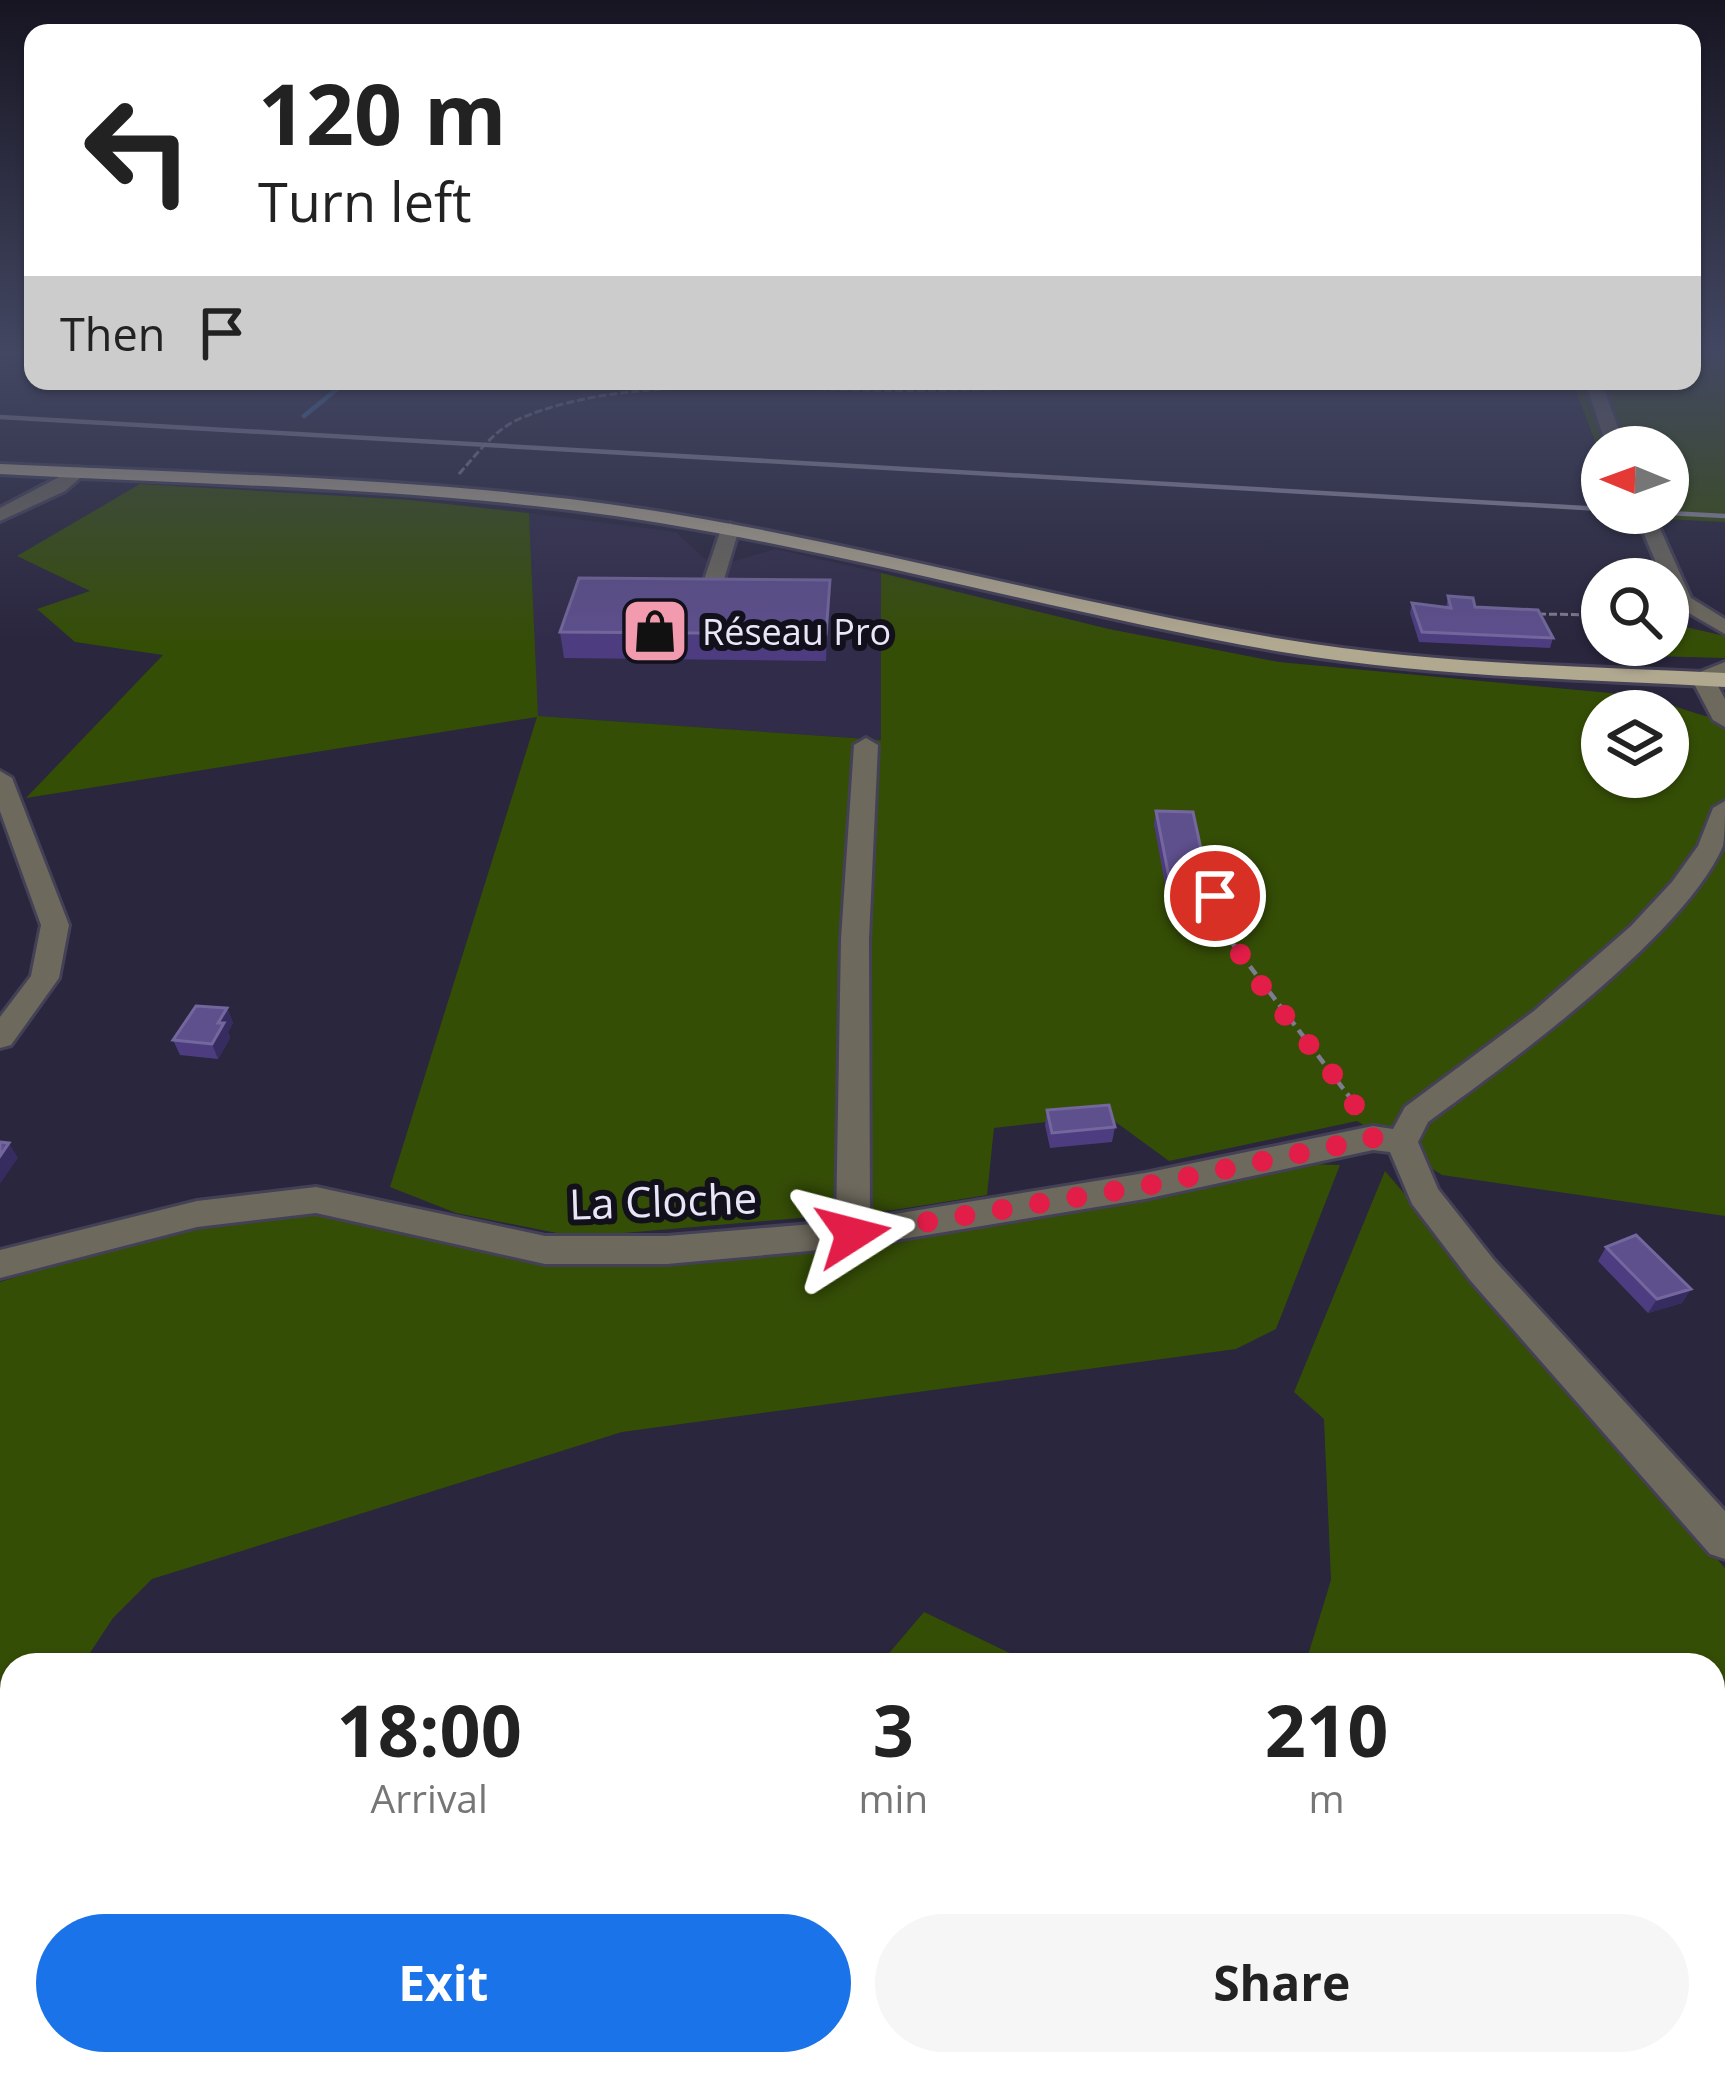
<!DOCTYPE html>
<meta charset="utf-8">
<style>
body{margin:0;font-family:"Open Sans",sans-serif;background:#f6f6f6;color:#222;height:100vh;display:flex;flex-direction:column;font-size:45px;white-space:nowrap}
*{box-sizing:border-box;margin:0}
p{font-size:39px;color:#767676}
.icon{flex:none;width:66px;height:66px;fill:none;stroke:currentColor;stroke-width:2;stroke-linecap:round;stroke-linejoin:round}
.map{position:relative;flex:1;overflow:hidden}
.details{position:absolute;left:0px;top:1653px;width:1725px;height:423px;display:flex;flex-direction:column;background:#fff;border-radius:36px 36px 0 0;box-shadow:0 3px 9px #0004}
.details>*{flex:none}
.hud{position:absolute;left:24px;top:24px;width:1677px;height:366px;border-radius:24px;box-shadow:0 3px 9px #0004;background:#fff;color:#222;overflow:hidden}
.needle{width:78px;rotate:271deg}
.fabs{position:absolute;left:1581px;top:426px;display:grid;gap:24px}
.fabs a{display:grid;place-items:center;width:108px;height:108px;border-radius:50%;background:#fff;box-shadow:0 3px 9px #0004;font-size:60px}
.pin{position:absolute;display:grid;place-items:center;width:102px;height:102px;color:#fff;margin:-51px;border:6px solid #fff;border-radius:50%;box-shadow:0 3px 12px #0007}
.me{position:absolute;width:132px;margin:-66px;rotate:81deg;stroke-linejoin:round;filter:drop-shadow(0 0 9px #0008)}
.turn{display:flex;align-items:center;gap:42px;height:252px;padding:0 36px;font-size:54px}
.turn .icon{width:156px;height:156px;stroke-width:2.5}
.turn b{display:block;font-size:84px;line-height:102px}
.then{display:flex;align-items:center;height:114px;padding:0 36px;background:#0003;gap:24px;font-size:45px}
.eta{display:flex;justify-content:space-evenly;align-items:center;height:204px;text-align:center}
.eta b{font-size:72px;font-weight:700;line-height:84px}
.action{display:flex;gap:24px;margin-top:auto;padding:24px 36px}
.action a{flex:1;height:138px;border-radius:72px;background:#1a73e8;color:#fff;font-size:48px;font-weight:700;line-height:138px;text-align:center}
.action a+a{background:#f6f6f6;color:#222}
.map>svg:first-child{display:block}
.built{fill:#312c49}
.green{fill:#354e06;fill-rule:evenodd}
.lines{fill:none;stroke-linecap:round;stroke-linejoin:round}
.stream{stroke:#3a77b5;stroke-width:4.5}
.minor-casing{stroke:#444157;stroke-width:6}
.major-casing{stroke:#444157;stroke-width:6}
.path-far1{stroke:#7e7c90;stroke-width:3;stroke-dasharray:8 3;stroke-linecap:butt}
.path{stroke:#7e7c90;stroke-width:4.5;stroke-dasharray:10 6;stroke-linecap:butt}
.minor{fill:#6d695d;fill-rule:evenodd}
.major{fill:#b1a890;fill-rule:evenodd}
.rail{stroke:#908da0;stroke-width:4.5}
.wall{fill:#4d3d80}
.shaded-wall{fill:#372c60}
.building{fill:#5e4f8d;stroke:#73679d;stroke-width:3}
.route{stroke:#e11d48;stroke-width:21;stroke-dasharray:0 37.8}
.labels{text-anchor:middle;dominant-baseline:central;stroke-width:12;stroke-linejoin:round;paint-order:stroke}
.far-poi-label{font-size:36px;fill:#e9e7f7;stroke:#12111b;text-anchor:start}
.street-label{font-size:42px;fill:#e9e7f7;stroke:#12111b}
</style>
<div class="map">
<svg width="1725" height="2074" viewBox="0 0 1725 2074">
<rect width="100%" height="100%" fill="#29263d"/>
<!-- built -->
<path class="built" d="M529 513 676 532 705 559 735 561 775 549 881 573 882 740 537 716Z"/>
<!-- green -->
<path class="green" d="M1692 353H1725V522L1626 517 1625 513H1668V447H1602V459L1572 381H1692Z
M140 484 410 500 529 513 538 716 881 740V573L1109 629 1279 662 1642 696C1672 703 1695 716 1725 720V1216L1442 1175 1357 1121 1169 1161 1106 1115 994 1128 987 1195 894 1210 577 1237 456 1213 390 1187 537 717 26 798 163 655 75 642 37 609 90 591 17 556ZM1602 711H1668V777H1602Z
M1668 623 1725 636V658L1614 655 1648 645H1668Z
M1307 1164 1340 1165 1276 1329 1236 1349 622 1432 152 1579 113 1618 82 1665H12V1760L0 1770V1282L116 1246 272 1213 325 1209 604 1259 775 1255 941 1232Z
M1385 1171 1725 1568V2074H1227L1229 2064H1713V1665H1305L1331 1580 1324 1419 1294 1392Z
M924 1612 1020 1658 1025 1665H879Z
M143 2064H506L516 2074H140Z
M718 2064H971L956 2074H717Z"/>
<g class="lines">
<!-- stream -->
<path class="stream" d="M304 416 347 381"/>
<!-- minor casing -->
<g class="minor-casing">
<path id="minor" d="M1585 381H1601L1625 447H1607Z
M78 467 87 472 65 491 0 521V508Z
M1635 513H1653L1691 598 1725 619V634L1675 605 1668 579H1663Z
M730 523 739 529 722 586 705 590 702 586 721 529Z
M1725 662V676L1714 679 1725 699V727L1713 720 1690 676Z
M866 738 878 745 869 939 870 1218 1145 1173 1373 1126 1393 1129 1405 1107 1534 1011 1631 926 1672 882 1698 846 1713 808 1725 801C1725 814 1725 834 1723 846 1685 935 1508 1064 1428 1122L1418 1142 1438 1189 1494 1260 1725 1511V1559L1710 1554 1470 1280 1412 1204 1390 1152 1373 1150 1145 1199 853 1247 667 1264H545L316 1213 197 1227 0 1278V1250L197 1201 316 1187 545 1236H667L836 1222 841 939 854 745Z
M0 771 12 778 69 925 59 978 11 1045 0 1048V1017L31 976 41 925 0 811Z"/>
</g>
<!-- major casing -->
<g class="major-casing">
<path id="major" d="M0 464C190 473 381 477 570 499 811 528 1044 599 1282 639 1428 664 1578 666 1725 673V687C1578 679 1428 677 1282 652 1044 611 811 540 570 510 381 487 190 484 0 474Z"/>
</g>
<!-- path-far1 -->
<path class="path-far1" d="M459 474C477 454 494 430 519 419 621 375 764 389 873 390 977 391 1080 387 1184 381
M1538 614 1602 615"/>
<!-- path -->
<path class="path" d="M1215 896 1226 935 1361 1112"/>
<!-- minor -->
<use href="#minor" class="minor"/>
<!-- major -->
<use href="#major" class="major"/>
<!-- rail -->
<path class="rail" d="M0 417 1602 509
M1668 513 1725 516"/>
</g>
<!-- wall -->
<path class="wall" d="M1448 596 1553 638 1550 648 1419 642 1410 613 1412 603 1446 608Z
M830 605 826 661 564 658 560 632Z
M1156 811 1207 877 1205 891 1166 890 1154 824Z
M227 1008 233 1023 228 1032 230 1038 218 1059 180 1055 173 1040Z
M1047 1110 1115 1127 1112 1142 1050 1148 1045 1125Z
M1606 1247 1691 1289 1682 1303 1648 1313 1598 1261Z"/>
<!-- shaded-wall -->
<path class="shaded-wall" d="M830 580V605L826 661V634Z
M227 1008 233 1023 228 1032 230 1038 218 1059 212 1044 218 1023Z
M9 1143 18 1158 0 1184V1156Z
M1691 1289 1682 1303 1648 1313 1657 1299Z"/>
<!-- building -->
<path class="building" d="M579 578 830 580 826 634 560 632Z
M1448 596 1473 598 1475 607 1538 610 1553 638 1422 632 1412 603 1451 608Z
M1156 811 1193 812 1207 877H1169Z
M196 1006 227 1008 218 1023H224L212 1044 173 1040Z
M1109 1105 1115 1127 1052 1133 1047 1110Z
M0 1142 9 1143 0 1156Z
M1636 1235 1691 1289 1657 1299 1606 1247Z"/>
<!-- sky -->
<linearGradient id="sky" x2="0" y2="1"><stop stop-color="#171522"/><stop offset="0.55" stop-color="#434762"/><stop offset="1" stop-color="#434762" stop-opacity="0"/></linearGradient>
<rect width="1725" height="643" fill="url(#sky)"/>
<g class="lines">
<!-- route -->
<path class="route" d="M853 1234 1145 1186 1373 1138C1332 1051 1240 989 1215 896"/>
</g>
<!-- icons -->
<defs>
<g id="shop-square" transform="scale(3.45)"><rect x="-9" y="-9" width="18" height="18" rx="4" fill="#f29aae" stroke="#12111b"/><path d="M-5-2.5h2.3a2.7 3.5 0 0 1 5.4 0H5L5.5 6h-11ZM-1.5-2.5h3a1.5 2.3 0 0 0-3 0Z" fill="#111"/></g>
</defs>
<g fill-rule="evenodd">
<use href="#shop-square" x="655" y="631"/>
</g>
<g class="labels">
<!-- far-poi labels -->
<g class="far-poi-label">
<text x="702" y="631">Réseau Pro</text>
</g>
<!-- street labels -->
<g class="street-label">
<text transform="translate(663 1200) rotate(-2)">La Cloche</text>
</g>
</g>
</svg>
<div class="fabs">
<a><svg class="needle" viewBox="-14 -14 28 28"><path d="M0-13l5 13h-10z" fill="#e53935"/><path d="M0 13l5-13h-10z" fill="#767676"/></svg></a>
<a><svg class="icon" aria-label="search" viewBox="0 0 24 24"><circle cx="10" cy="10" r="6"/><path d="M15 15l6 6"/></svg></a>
<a><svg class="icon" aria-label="layers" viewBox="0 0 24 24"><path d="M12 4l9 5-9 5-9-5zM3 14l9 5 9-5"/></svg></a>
</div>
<div class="pin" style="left:1215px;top:896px;background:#d93025"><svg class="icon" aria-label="arrive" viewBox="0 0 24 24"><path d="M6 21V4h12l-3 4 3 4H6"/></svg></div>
<svg class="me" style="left:853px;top:1234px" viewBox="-20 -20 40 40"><path d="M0-17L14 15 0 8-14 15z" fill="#e11d48" stroke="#fff" stroke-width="4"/></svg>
<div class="hud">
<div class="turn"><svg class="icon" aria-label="left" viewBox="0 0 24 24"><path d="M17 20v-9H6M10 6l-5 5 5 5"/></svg><div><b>120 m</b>Turn left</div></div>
<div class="then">Then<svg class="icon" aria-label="arrive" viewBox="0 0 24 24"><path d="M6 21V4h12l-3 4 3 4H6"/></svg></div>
</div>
<section class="details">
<div class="eta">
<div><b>18:00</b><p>Arrival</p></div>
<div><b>3</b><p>min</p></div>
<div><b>210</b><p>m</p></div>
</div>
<div class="action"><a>Exit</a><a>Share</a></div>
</section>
</div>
